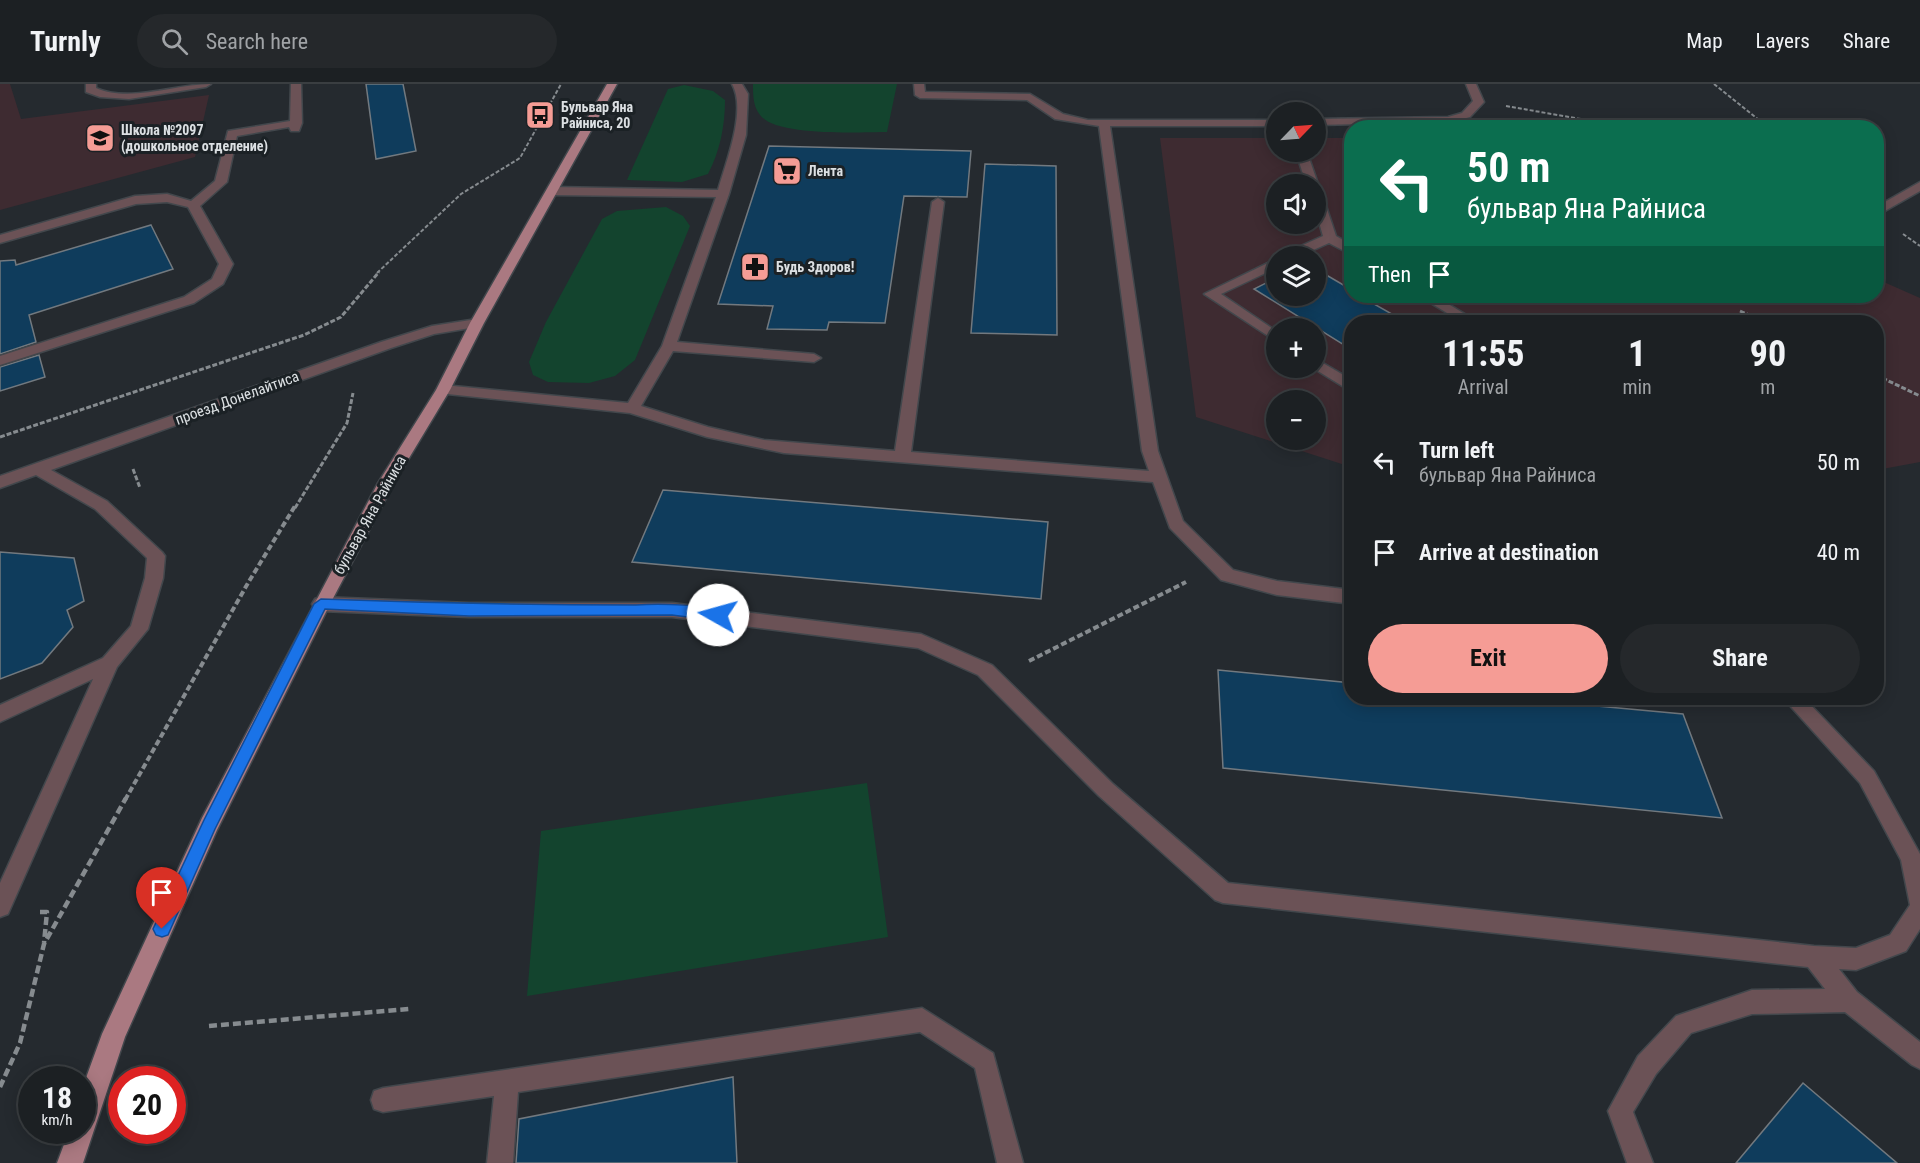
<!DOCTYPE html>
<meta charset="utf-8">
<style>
body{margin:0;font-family:"Roboto Condensed",sans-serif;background:#25282b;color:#f1f3f6;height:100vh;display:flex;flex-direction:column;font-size:22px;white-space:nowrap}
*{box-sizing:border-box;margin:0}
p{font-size:20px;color:#a0a3a6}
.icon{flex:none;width:33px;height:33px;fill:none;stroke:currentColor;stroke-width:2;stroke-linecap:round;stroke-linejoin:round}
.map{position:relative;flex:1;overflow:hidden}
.drawer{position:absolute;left:1344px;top:231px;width:540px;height:390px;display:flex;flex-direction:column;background:#1c2023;border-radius:24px;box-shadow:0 3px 15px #0003,0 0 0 2px #3a3e41}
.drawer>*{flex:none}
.hud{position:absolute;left:1344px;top:36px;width:540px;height:183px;border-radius:24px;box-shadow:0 3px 15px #0003,0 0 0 2px #3a3e41;background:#0b6e4f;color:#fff;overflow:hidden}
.needle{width:39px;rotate:65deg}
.controls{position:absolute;left:1266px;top:18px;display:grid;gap:12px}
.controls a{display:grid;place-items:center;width:60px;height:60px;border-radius:50%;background:#1c2023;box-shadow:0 3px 15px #0003,0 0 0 2px #3a3e41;font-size:30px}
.speed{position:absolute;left:18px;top:982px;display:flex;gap:12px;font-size:30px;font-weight:700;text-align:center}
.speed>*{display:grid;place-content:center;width:78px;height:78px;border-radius:50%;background:#1c2023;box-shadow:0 3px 15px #0003,0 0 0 2px #3a3e41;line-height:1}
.speed small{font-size:15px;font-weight:400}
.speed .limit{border:9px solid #d22;background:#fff;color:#111}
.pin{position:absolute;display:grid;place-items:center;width:51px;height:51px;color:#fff;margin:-62px -26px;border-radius:50% 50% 50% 0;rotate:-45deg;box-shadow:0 0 6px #0007}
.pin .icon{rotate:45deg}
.me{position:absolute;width:66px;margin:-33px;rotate:277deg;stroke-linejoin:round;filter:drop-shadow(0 0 4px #0008)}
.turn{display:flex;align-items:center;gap:21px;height:126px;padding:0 24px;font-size:27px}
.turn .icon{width:78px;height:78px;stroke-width:2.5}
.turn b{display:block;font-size:42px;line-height:51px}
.then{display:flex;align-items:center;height:57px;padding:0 24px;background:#0003;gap:12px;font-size:22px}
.eta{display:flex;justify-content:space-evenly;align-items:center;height:102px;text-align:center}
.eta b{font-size:36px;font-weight:700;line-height:42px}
.button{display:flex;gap:12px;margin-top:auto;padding:12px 24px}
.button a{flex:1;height:69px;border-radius:36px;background:#f59c95;color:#111;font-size:24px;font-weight:700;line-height:69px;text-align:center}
.button a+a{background:#25282b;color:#f1f3f6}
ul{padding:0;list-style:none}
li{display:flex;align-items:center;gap:18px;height:90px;padding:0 24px}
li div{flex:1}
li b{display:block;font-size:22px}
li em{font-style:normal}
header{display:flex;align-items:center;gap:36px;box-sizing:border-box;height:84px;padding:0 30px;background:#1c2023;border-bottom:2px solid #3a3e41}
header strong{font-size:28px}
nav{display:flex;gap:33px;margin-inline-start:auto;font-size:21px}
.search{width:420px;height:54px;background:#25282b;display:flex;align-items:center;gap:15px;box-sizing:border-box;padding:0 21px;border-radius:33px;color:#a0a3a6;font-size:22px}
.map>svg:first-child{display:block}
.education{fill:#3e2b31;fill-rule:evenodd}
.green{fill:#13442e}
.building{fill:#0f3c5c;stroke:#72797f;stroke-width:1.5}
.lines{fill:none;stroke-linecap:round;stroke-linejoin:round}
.minor-casing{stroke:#42474c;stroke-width:3}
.major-casing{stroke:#42474c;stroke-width:3}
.path-far3{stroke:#868b8f;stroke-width:2;stroke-dasharray:4 2;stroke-linecap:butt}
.path-far2{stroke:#868b8f;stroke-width:3;stroke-dasharray:5 2;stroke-linecap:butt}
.path-far1{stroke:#868b8f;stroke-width:4;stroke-dasharray:6 3;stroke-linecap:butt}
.path{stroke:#868b8f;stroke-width:4.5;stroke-dasharray:8 4;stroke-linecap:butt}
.minor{fill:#6b5256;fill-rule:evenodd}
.major{fill:#aa7981;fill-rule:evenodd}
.route{fill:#1a73e8;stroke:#114b97;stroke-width:1.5}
.labels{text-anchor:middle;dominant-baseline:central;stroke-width:6;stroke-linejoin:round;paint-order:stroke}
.far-poi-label{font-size:14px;font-weight:bold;fill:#dce0e3;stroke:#1b2125;text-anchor:start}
.street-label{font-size:15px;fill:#dce0e3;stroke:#1b2125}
</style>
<header>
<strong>Turnly</strong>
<div class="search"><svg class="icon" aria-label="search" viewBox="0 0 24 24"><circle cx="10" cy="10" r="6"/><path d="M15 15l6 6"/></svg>Search here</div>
<nav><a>Map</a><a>Layers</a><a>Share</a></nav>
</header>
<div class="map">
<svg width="1920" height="1079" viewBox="0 0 1920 1079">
<rect width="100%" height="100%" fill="#252a2f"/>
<!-- education -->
<path class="education" d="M0 0H10L21 35 209 11 195 73 0 126Z
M1160 54H1276V68H1316V54H1351L1352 212H1876L1877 195 1920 214V378L1877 386 1876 238H1352L1351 383 1196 333ZM1276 100H1316V140H1276ZM1276 172H1316V212H1276ZM1276 244H1316V284H1276ZM1276 316H1316V356H1276Z"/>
<!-- green -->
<path class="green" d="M753 0H897L887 48C860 48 776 53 760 31 753 22 753 11 753 0Z
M684 1 713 7 725 16C725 42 720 67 708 90L682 98 627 96 668 5Z
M666 123 683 132 690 142 635 276 615 292 589 299 548 298 533 291 529 278 546 238 602 135 617 127Z
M867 699 888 853 527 912 541 747Z"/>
<!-- building -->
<path class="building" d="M366 0H403L416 67 376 75Z
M769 62 971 67 967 113 904 112 885 239 829 238 827 246 767 245 773 222 718 220Z
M985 80 1056 82 1057 251 971 249Z
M151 141 173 185 29 231 36 258 0 270V177L15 176 16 181Z
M1316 185 1352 206V212H1360L1406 238H1352V266L1254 205 1276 194V212H1316Z
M39 271 45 293 0 307V283Z
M663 406 1048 438 1041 515 632 478Z
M0 468 74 474 84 517 67 526 73 543 42 579 0 595Z
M1218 586 1352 599V614H1511L1683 630 1722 734 1223 684Z
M733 993 737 1079H516L519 1035Z
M1803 999 1897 1079H1736Z"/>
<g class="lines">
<!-- minor casing -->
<g class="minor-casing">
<path id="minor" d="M86 0H96V4C130 19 175 0 211 0L206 3 129 15 100 13 86 8Z
M291 0H301L302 39 299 47H291L289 43 237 52 227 98 200 122 233 180 223 200 194 219 0 281V272L184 213 212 195 219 180 188 123 167 118 136 120 0 159V151L135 112 167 110 191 117 215 97 228 47 290 37Z
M732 0H742L748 10 746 51 729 110 677 258 814 270 821 274 814 278 673 267 641 322 708 343 764 356 895 367 932 118 938 114 944 118 911 368 1149 387 1142 367 1099 42 1055 35 1027 16 920 14 915 11 914 0H924L925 8 1030 10 1063 30 1088 36H1276V42H1110L1158 367 1183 437 1233 486 1277 497 1352 506V520L1277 511 1221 496 1170 444 1153 398 784 369 707 353 630 329 438 309 436 306 443 301 628 319 662 262 716 113 553 111 547 107 553 103 718 106C726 78 747 26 732 0Z
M1466 0H1476L1484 18 1470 33 1452 38 1316 41V35L1448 33 1462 29 1473 17Z
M1296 68H1307L1318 100 1316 103 1306 100Z
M1920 98V107L1876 132V123Z
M1316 106 1322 110 1336 152 1352 161V171L1329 159 1300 172H1284L1285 169 1323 152 1316 128Z
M1276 175V184L1221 210 1276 247V257L1204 210Z
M1419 212H1435L1478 238H1462Z
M1701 212H1718L1719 213 1712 217Z
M477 235 482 236V242L434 250 391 264 51 386 107 417 162 468 165 472 163 494 148 545 117 583 8 830 0 833V799L93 595 0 638V621L103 574 131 542 145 494 147 474 95 425 36 391 0 404V392L381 258 432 242Z
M1316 275 1352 296V308L1313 284H1316Z
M321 513 469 519H672L921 550 992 581 1113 700 1228 799 1814 862 1856 864 1890 851 1910 821 1901 776 1860 699 1783 614H1804L1874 687 1920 770V845L1906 867 1856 886 1839 885 1857 908 1920 958V985L1912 981 1845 928 1752 930 1691 949 1656 990 1633 1028 1653 1079H1627L1608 1027 1638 972 1676 932 1752 906 1825 905 1808 883 1223 819 1215 816 1099 712 978 591 918 564 672 533H469L321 527 315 525 312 520 315 515Z
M922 924 993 969 1023 1079H997L975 984 920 948 518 1008 513 1079H487L494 1012 383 1028 374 1025 371 1016 374 1007 383 1004Z"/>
</g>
<!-- major casing -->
<g class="major-casing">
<path id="major" d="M607 0H617L484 239 450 306 394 399 330 520 217 746 125 953 83 1079H57L69 1047H82V1005L102 950 202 734 378 399 436 306 470 239Z"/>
</g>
<!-- path-far3 -->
<path class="path-far3" d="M1714 0 1769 44
M1506 22 1592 37 1723 38 1754 44
M1903 150 1920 162
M377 189 461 110 520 74 561 0"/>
<!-- path-far2 -->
<path class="path-far2" d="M1740 227 1765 238
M1876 291 1920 312
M0 353 304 251 341 233 379 188
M133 385 140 404
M295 424 347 339 353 309"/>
<!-- path-far1 -->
<path class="path-far1" d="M1029 577 1186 498
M125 716 248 499 295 422"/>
<!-- path -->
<path class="path" d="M40 828H47L44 859
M209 942 409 925
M0 1003 20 959 44 860 126 714"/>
<!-- minor -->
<use href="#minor" class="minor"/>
<!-- major -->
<use href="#major" class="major"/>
</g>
<!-- route -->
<path class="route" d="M321 515C426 519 530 521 636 521 652 520 717 519 724 531L718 537 672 531 469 532 325 525 215 745 168 851 162 853 156 851 153 845 204 736 314 520Z"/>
<!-- icons -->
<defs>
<g id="bus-square" transform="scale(1.5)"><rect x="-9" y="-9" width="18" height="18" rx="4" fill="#f59c95" stroke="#1b2125"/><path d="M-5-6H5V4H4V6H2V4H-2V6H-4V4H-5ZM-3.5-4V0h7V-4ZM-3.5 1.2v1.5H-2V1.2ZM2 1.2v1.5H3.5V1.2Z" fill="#111"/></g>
<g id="school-square" transform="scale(1.5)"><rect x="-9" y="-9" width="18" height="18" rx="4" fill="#f59c95" stroke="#1b2125"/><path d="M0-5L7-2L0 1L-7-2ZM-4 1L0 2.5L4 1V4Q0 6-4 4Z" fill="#111"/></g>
<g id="supermarket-square" transform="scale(1.5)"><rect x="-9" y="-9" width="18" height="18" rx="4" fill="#f59c95" stroke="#1b2125"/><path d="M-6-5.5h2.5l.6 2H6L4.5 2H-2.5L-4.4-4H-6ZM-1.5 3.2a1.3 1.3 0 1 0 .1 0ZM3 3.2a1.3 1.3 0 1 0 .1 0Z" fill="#111"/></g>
<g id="pharmacy-square" transform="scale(1.5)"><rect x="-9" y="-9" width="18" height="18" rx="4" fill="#f59c95" stroke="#1b2125"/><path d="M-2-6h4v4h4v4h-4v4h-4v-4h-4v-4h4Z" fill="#111"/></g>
</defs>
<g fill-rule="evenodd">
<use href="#bus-square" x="540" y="31"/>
<use href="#school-square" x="100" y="54"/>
<use href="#supermarket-square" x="787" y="87"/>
<use href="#pharmacy-square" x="755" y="183"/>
</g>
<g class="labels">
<!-- far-poi labels -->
<g class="far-poi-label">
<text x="561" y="23">Бульвар Яна<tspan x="561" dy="16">Райниса, 20</tspan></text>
<text x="121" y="46">Школа №2097<tspan x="121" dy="16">(дошкольное отделение)</tspan></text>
<text x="808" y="87">Лента</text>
<text x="776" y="183">Будь Здоров!</text>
</g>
<!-- street labels -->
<g class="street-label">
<text transform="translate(237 314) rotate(-20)">проезд Донелайтиса</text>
<text transform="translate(370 431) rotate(-61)">бульвар Яна Райниса</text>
</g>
</g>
</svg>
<div class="controls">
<a><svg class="needle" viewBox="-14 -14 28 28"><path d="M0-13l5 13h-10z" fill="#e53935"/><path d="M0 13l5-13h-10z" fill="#a0a3a6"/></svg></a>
<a><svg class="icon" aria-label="sound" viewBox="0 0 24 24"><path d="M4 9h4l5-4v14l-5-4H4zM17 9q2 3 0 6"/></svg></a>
<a><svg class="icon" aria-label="layers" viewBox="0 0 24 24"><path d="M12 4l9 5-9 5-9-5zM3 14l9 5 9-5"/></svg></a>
<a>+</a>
<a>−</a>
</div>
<div class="speed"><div>18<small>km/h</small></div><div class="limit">20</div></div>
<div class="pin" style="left:162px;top:845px;background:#d93025"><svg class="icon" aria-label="arrive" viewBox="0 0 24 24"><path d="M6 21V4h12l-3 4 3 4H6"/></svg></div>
<svg class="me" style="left:718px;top:531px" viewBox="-20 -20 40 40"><circle r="19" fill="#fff"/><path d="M0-13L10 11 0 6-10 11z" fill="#1a73e8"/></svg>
<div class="hud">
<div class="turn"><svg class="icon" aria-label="left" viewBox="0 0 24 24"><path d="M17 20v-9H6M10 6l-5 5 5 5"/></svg><div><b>50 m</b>бульвар Яна Райниса</div></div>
<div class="then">Then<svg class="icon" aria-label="arrive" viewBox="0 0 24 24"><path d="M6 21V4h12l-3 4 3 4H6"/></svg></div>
</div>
<section class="drawer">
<div class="eta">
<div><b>11:55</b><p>Arrival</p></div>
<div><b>1</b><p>min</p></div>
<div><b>90</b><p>m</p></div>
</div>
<ul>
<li><svg class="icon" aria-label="left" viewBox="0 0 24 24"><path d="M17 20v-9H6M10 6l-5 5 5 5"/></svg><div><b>Turn left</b><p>бульвар Яна Райниса</p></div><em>50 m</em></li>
<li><svg class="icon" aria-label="arrive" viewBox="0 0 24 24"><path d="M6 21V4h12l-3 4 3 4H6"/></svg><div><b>Arrive at destination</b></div><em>40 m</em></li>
</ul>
<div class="button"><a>Exit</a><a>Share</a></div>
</section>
</div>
